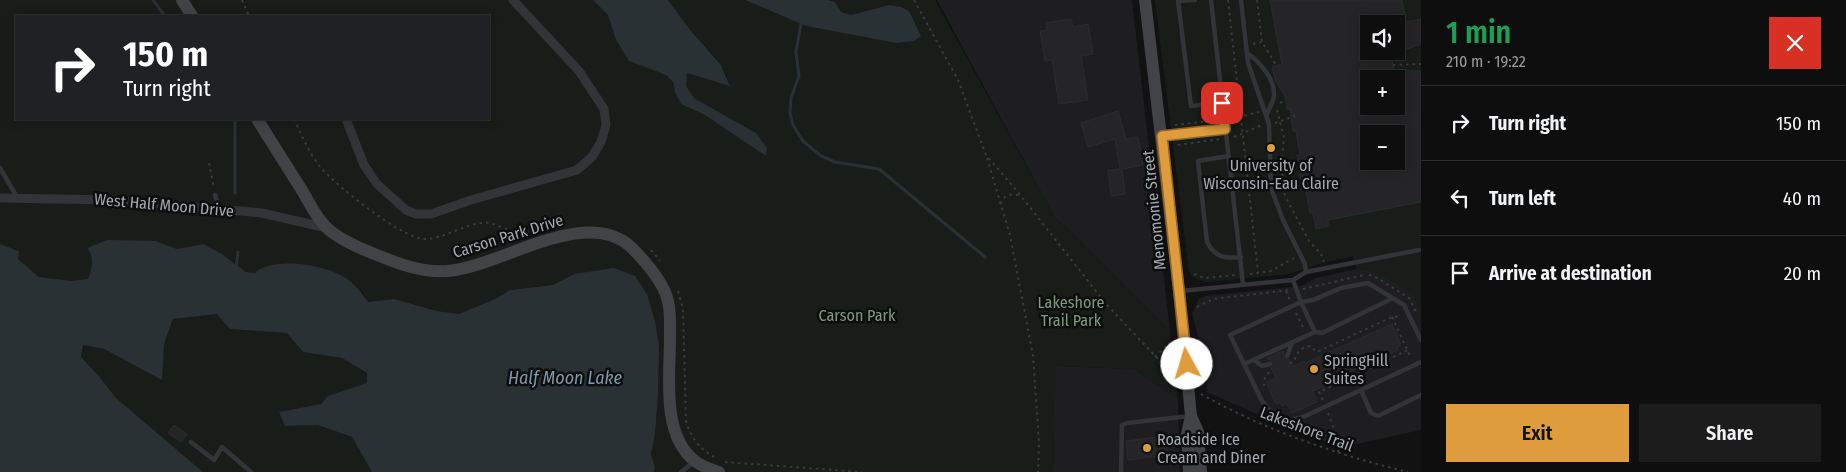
<!DOCTYPE html>
<meta charset="utf-8">
<style>
body{margin:0;font-family:"Fira Sans Condensed",sans-serif;background:#1c1c1c;color:#f1f3f6;height:100vh;display:flex;flex-direction:column;font-size:19px;white-space:nowrap}
*{box-sizing:border-box;margin:0}
p{font-size:16px;color:#9b9c9e}
.icon{flex:none;width:28px;height:28px;fill:none;stroke:currentColor;stroke-width:2;stroke-linecap:round;stroke-linejoin:round}
.map{position:relative;flex:1;overflow:hidden}
.panel{display:flex;flex-direction:column;background:#0e0e0e;width:425px}
.panel>*{flex:none}
.top-card{position:absolute;left:15px;top:15px;width:475px;height:105px;border-radius:0px;box-shadow:0 2px 12px #0003,0 0 0 1px #2e2e2e;background:#202124;color:#fff;overflow:hidden}
.buttons{position:absolute;left:1360px;top:15px;display:grid;gap:10px}
.buttons a{display:grid;place-items:center;width:45px;height:45px;border-radius:0px;background:#0e0e0e;box-shadow:0 2px 12px #0003,0 0 0 1px #2e2e2e;font-size:25px}
.pin{position:absolute;display:grid;place-items:center;width:42px;height:42px;color:#fff;margin:-21px;border-radius:10px;box-shadow:0 2px 8px #0006}
.me{position:absolute;width:55px;margin:-28px;rotate:354deg;stroke-linejoin:round;filter:drop-shadow(0 0 4px #0008)}
.turn{display:flex;align-items:center;gap:18px;height:105px;padding:0 25px;font-size:22px}
.turn .icon{width:65px;height:65px;stroke-width:2.5}
.turn b{display:block;font-size:35px;line-height:42px}
.round{display:grid;place-items:center;flex:none;width:52px;height:52px;border-radius:0px;background:#1c1c1c}
.head{display:flex;align-items:center;justify-content:space-between;height:85px;padding:0 25px}
h1{font-size:30px;font-weight:600;line-height:38px;color:#1e9e55}
.cta{display:flex;gap:10px;margin-top:auto;padding:10px 25px}
.cta a{flex:1;height:58px;border-radius:0px;background:#df9c3d;color:#111;font-size:20px;font-weight:600;line-height:58px;text-align:center}
.cta a+a{background:#1c1c1c;color:#f1f3f6}
ul{padding:0;list-style:none}
li{display:flex;align-items:center;gap:15px;height:75px;padding:0 25px;border-top:1px solid #2e2e2e}
li div{flex:1}
li b{display:block;font-size:19px}
li em{font-style:normal}
main{display:flex;flex:1;min-height:0}
.map>svg:first-child{display:block}
.built{fill:#1e1e20;fill-rule:evenodd}
.green{fill:#181d19;fill-rule:evenodd}
.water{fill:#293135}
.lines{fill:none;stroke-linecap:round;stroke-linejoin:round}
.stream{stroke:#293135;stroke-width:3}
.building{fill:#252527;stroke:#2c2c2f;fill-rule:evenodd}
.path{stroke:#393b3e;stroke-width:2;stroke-dasharray:2.5 4;stroke-linecap:butt}
.lane{stroke:#333437;stroke-width:4.5}
.street{stroke:#333437;stroke-width:9}
.secondary{stroke:#414347;stroke-width:12}
.route-casing{stroke:#916528;stroke-width:12}
.route{stroke:#df9c3d;stroke-width:9}
.poi-dot{fill:#df9c3d;stroke:#0d0d0e;stroke-width:2}
.labels{text-anchor:middle;dominant-baseline:central;stroke-width:5;stroke-linejoin:round;paint-order:stroke}
.poi-label{font-size:16px;fill:#a4aab2;stroke:#0d0d0e;text-anchor:start}
.street-label{font-size:16px;fill:#a4aab2;stroke:#0d0d0e}
.park-label{font-size:16px;fill:#7d9c7d;stroke:#0d0d0e}
.water-label{font-size:18px;font-style:italic;fill:#7e99aa;stroke:#0d0d0e}
</style>
<main>
<div class="map">
<svg width="1421" height="472" viewBox="0 0 1421 472">
<rect width="100%" height="100%" fill="#121213"/>
<!-- built -->
<path class="built" d="M937 0H1132L1170 331 1054 216Z
M1155 0H1421V430L1343 447 1302 434 1207 392 1205 366 1192 313 1199 299 1206 296 1301 286 1316 278 1357 269 1353 256 1322 263 1289 274 1205 282 1192 276 1189 271ZM1369 24H1396V51H1369ZM1369 79H1396V106H1369ZM1369 134H1396V161H1369Z
M1055 366 1134 369 1178 399 1180 472H1053Z"/>
<!-- green -->
<path class="green" d="M0 0H593L608 15 616 40 629 61 666 75 673 82 675 92 681 104 705 115 766 155 756 133 694 98 685 85 686 73 730 85 721 64 691 31 668 0H745L806 26 896 43 889 5 851 15 840 12 835 2 828 0H935L1054 216 1170 331 1178 399 1134 369 1056 366 1053 472H654L655 467 651 454 655 435 658 394 659 346 574 274 553 285 510 290 497 298 459 314 437 311 394 299 368 302 362 292 246 272 222 254 202 244 177 249 156 241 87 248C95 258 92 268 88 280L71 282 39 277 18 259 19 251 0 244ZM16 16H489V119H16Z
M1155 0H1421V310L1419 311C1417 306 1416 300 1413 296 1401 283 1373 271 1357 269L1353 256 1322 263 1289 274 1205 282 1195 278 1189 271ZM1369 24H1396V51H1369ZM1369 79H1396V106H1369ZM1369 134H1396V161H1369Z
M218 314 230 329 287 333 303 352 342 358 367 373V383L328 396 321 404 280 412 285 426 318 425 352 437 372 472H203L116 398 99 376 81 357 83 345 104 349 161 379 164 344 173 319Z"/>
<!-- water -->
<path class="water" d="M593 0H668L691 31 721 65 730 86 687 73 686 86 694 98 756 133 767 148 766 156 705 115 681 104 675 92 673 82 666 75 629 61 616 40 608 15Z
M745 0H828L835 2 841 12 851 15 889 5 901 7 909 11 921 36 914 41 896 43 806 26Z
M107 240 156 241 177 249 203 244 222 254 246 272 255 273C273 256 324 265 344 277 354 283 362 293 368 302L394 299 437 311 459 314 497 298 510 290 553 285 574 274 614 268 635 276 647 294 655 321 659 346 658 394 655 435 651 454 655 467 654 472H372L352 437 318 425 285 426 279 412 321 404 328 396 367 383V373L342 358 303 352 287 333 230 329 217 314 173 319 164 344 162 380 104 349 83 345 81 357 99 376 116 398 203 472H0V244L19 251 18 259 39 277 71 281 88 279C92 268 95 258 87 248Z"/>
<g class="lines">
<!-- stream -->
<path class="stream" d="M153 0 165 16
M801 24 796 52 799 76 791 98 790 113 793 125 803 141 821 156 835 162 879 169 985 257
M235 119V193
M236 269 238 252"/>
</g>
<!-- building -->
<path class="building" d="M1270 0H1402L1406 22 1421 19V44L1396 53V24H1369V51H1390L1394 70 1421 71V202L1328 220V226L1316 229 1313 213H1310L1304 179 1301 180 1297 155H1300L1296 131H1293L1290 109 1287 110 1285 96 1275 80 1272 67 1282 64ZM1369 79H1396V106H1369ZM1369 134H1396V161H1369Z
M1071 19 1073 27 1088 24 1093 54 1081 56 1088 100 1059 104 1052 60 1045 61 1040 31 1047 30 1046 23Z
M1118 111 1126 139 1138 137 1143 165 1122 169 1125 194 1111 196 1108 170 1120 169 1115 139 1088 147 1081 123Z
M1392 324 1401 345 1397 347 1398 350 1328 382 1329 384 1313 391 1317 402 1292 413 1287 404 1282 406 1280 402 1276 404 1266 382 1276 378 1271 368 1274 364 1267 358 1283 351 1284 358 1289 360 1292 367 1304 361 1305 363Z
M174 425 187 434 181 442 168 433Z
M1165 436 1167 455 1128 460 1126 441Z"/>
<g class="lines">
<!-- path -->
<path class="path" d="M242 0 249 16
M914 0 958 80 986 155 1017 191 1107 305 1176 378
M1228 0 1258 273
M1257 0 1262 42 1276 65
M1253 44 1262 42
M1393 65 1421 64
M1280 103 1286 100
M1277 110 1284 138 1281 166 1285 196 1309 241 1321 254 1324 262
M294 119C302 136 309 153 321 168 337 186 401 238 424 239 444 239 462 225 482 223 497 221 511 235 526 235
M1232 119 1259 112
M1275 123 1295 116
M1175 125 1218 120
M1234 137 1262 125
M1178 145 1220 139
M987 158 1010 235 1033 356 1039 443 1038 472
M209 163 214 188
M1001 204C1003 194 1013 193 1021 196
M651 250 660 261
M1194 274 1204 278 1236 275
M1250 274 1271 271 1294 258
M1369 275 1374 276 1409 298 1417 314
M1303 289 1364 275
M678 291 683 309 686 421C690 437 700 449 714 457
M1286 291 1290 300
M1197 307 1213 299 1289 290
M1296 313 1304 329
M1392 317 1411 358
M1155 357 1168 344
M1290 363 1294 362C1296 353 1301 347 1310 346L1317 352 1392 317 1401 316
M1264 386 1265 377 1270 371
M1201 394C1267 431 1335 454 1408 472
M1323 400 1319 392 1408 350
M1328 413 1339 442 1338 454
M725 462 862 472"/>
<!-- lane -->
<path class="lane" d="M1178 0 1191 106 1222 103
M1211 0 1243 284
M1178 1 1195 0
M1247 53C1259 61 1275 79 1274 95 1274 101 1269 108 1267 114
M1162 136 1225 129
M1229 156 1198 161 1207 242C1215 257 1224 259 1241 257
M0 168 17 197
M215 195 219 209
M1306 272 1419 250
M1293 280 1301 302 1315 332
M1181 291 1293 280 1306 272 1305 264 1283 220 1271 188 1269 124 1248 63 1241 0
M1421 340 1404 305 1368 283 1341 288 1313 300 1301 302 1230 335 1262 401 1269 410 1288 421 1303 417 1421 362
M1287 356 1292 343
M1254 360 1262 366 1270 364
M1244 364 1315 332 1322 333 1393 298
M1361 390 1371 413 1378 416 1421 395
M191 442 214 460 222 447 251 472
M681 472 694 462
M1121 472 1122 425 1127 423 1190 416"/>
<!-- street -->
<path class="street" d="M346 119 364 165 377 184 406 210 416 214H431L471 200 577 170 592 157 601 142 606 125 604 109 579 71 513 0
M0 198 112 200 219 209 262 213 327 228"/>
<!-- secondary -->
<path class="secondary" d="M182 0 192 16
M1145 0 1179 291 1191 416 1198 432 1201 472
M257 119C272 143 288 168 303 192 310 204 316 217 326 227 337 238 357 247 372 253 396 263 421 273 448 271 500 267 585 205 631 247 643 259 658 276 665 292 671 306 670 322 670 337 670 375 661 435 695 461 702 467 711 469 719 472
M1189 472 1187 434 1191 416"/>
</g>
<g class="lines">
<!-- route casing -->
<g class="route-casing">
<path id="route" d="M1187 364 1162 136 1225 129 1222 103"/>
</g>
<!-- route -->
<use href="#route" class="route"/>
</g>
<!-- markers -->
<g class="poi-dot">
<circle cx="1271" cy="148" r="5"/>
<circle cx="1314" cy="369" r="5"/>
<circle cx="1147" cy="448" r="5"/>
</g>
<g class="labels">
<!-- poi labels -->
<g class="poi-label">
<text x="1271" y="165" text-anchor="middle">University of<tspan x="1271" dy="18">Wisconsin-Eau Claire</tspan></text>
<text x="1324" y="360">SpringHill<tspan x="1324" dy="18">Suites</tspan></text>
<text x="1157" y="439">Roadside Ice<tspan x="1157" dy="18">Cream and Diner</tspan></text>
</g>
<!-- street labels -->
<g class="street-label">
<text transform="translate(164 205) rotate(5)">West Half Moon Drive</text>
<text transform="translate(1154 210) rotate(-96)">Menomonie Street</text>
<text transform="translate(508 236) rotate(-17)">Carson Park Drive</text>
<text transform="translate(1307 429) rotate(21)">Lakeshore Trail</text>
</g>
<!-- park labels -->
<g class="park-label">
<text x="1071" y="302">Lakeshore<tspan x="1071" dy="18">Trail Park</tspan></text>
<text x="857" y="315">Carson Park</text>
</g>
<!-- water labels -->
<g class="water-label">
<text x="565" y="378">Half Moon Lake</text>
</g>
</g>
</svg>
<div class="buttons">
<a><svg class="icon" aria-label="sound" viewBox="0 0 24 24"><path d="M4 9h4l5-4v14l-5-4H4zM17 9q2 3 0 6"/></svg></a>
<a>+</a>
<a>−</a>
</div>
<div class="pin" style="left:1222px;top:103px;background:#d93025"><svg class="icon" aria-label="arrive" viewBox="0 0 24 24"><path d="M6 21V4h12l-3 4 3 4H6"/></svg></div>
<svg class="me" style="left:1187px;top:364px" viewBox="-20 -20 40 40"><circle r="19" fill="#fff"/><path d="M0-13L10 11 0 6-10 11z" fill="#df9c3d"/></svg>
<div class="top-card">
<div class="turn"><svg class="icon" aria-label="right" viewBox="0 0 24 24"><path d="M7 20v-9h11M14 6l5 5-5 5"/></svg><div><b>150 m</b>Turn right</div></div>
</div>
</div>
<section class="panel">
<div class="head"><div><h1>1 min</h1><p>210 m · 19:22</p></div><a class="round" style="background:#d93025;color:#fff"><svg class="icon" aria-label="close" viewBox="0 0 24 24"><path d="M6 6l12 12M18 6L6 18"/></svg></a></div>
<ul>
<li><svg class="icon" aria-label="right" viewBox="0 0 24 24"><path d="M7 20v-9h11M14 6l5 5-5 5"/></svg><div><b>Turn right</b></div><em>150 m</em></li>
<li><svg class="icon" aria-label="left" viewBox="0 0 24 24"><path d="M17 20v-9H6M10 6l-5 5 5 5"/></svg><div><b>Turn left</b></div><em>40 m</em></li>
<li><svg class="icon" aria-label="arrive" viewBox="0 0 24 24"><path d="M6 21V4h12l-3 4 3 4H6"/></svg><div><b>Arrive at destination</b></div><em>20 m</em></li>
</ul>
<div class="cta"><a>Exit</a><a>Share</a></div>
</section>
</main>
